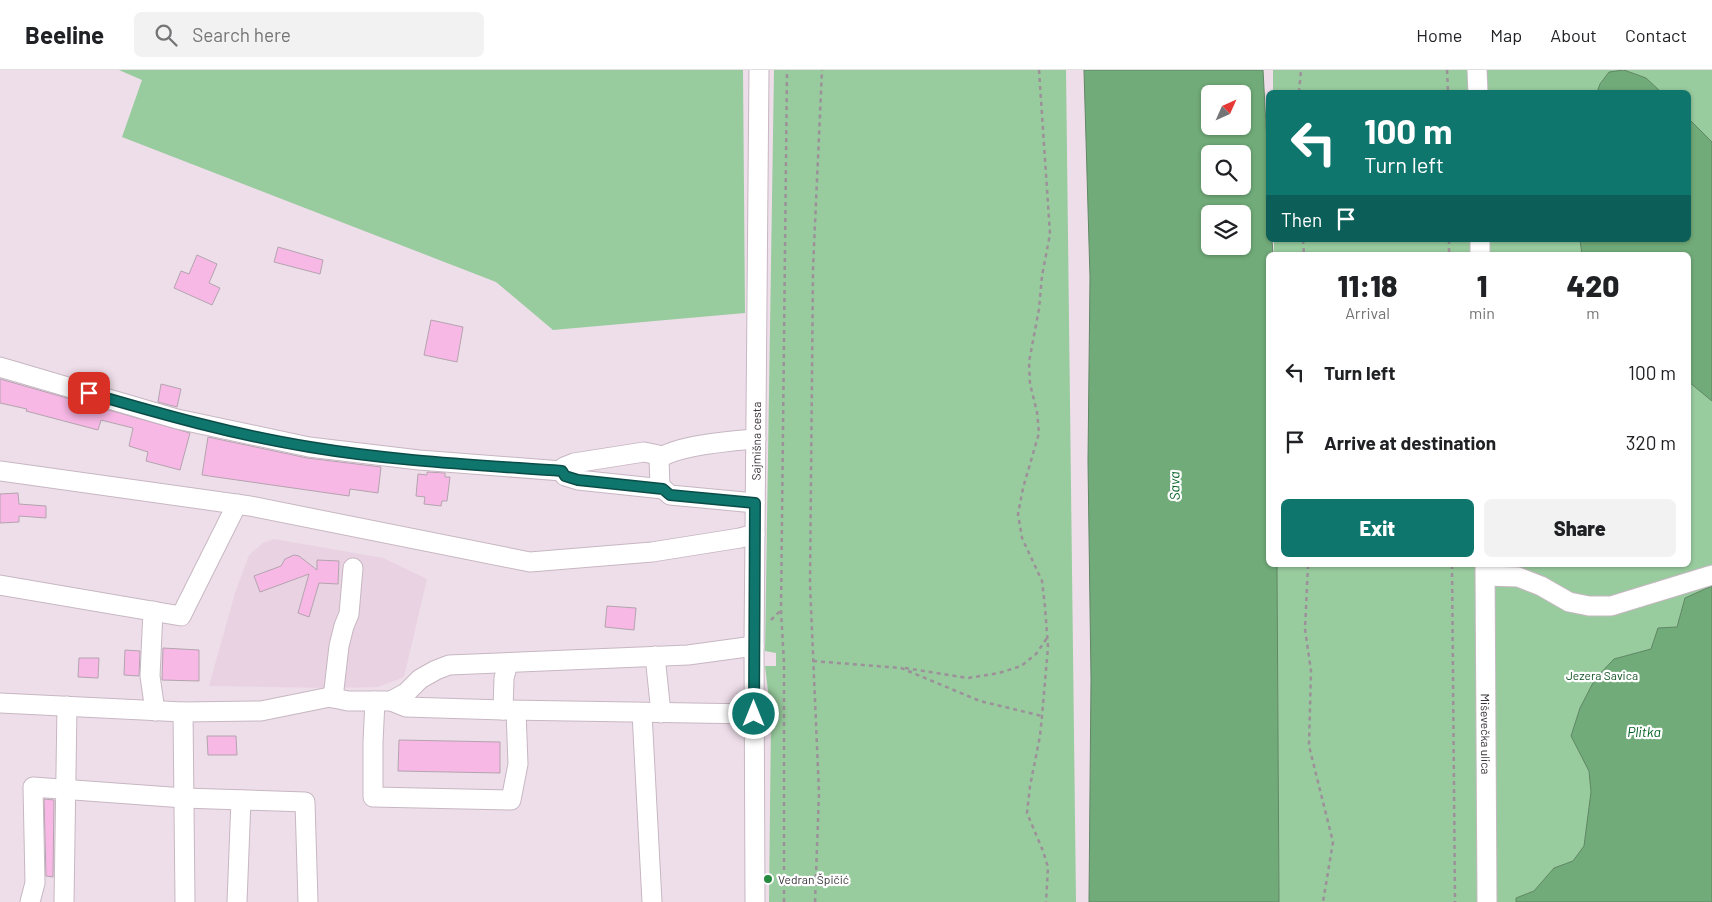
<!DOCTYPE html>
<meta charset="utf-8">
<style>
body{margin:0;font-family:Barlow,sans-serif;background:#f2f2f2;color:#202124;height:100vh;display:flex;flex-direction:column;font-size:19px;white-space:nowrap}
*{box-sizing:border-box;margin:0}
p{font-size:16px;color:#757577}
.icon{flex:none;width:28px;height:28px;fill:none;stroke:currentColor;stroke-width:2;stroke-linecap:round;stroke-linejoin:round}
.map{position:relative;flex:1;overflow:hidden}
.details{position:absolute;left:1266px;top:182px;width:425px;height:315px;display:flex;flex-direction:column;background:#fff;border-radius:8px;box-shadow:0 1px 4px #0004}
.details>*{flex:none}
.guide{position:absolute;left:1266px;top:20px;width:425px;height:152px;border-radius:8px;box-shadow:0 1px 4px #0004;background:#0f766e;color:#fff;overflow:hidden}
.needle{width:32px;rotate:45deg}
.buttons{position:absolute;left:1201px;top:15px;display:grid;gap:10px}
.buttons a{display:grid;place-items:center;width:50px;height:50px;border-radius:8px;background:#fff;box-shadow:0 1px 4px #0004;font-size:25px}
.pin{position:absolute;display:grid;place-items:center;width:42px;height:42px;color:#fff;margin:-21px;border-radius:10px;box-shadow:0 2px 8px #0006}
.me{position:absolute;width:55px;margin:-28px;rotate:0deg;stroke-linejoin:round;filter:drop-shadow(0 0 4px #0008)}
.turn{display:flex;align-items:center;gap:18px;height:105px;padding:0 15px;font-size:22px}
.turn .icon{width:65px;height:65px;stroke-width:2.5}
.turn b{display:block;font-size:35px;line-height:42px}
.then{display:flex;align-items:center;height:48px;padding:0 15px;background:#0003;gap:10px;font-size:19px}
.eta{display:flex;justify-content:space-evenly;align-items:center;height:85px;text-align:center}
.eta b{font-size:30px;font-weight:800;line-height:35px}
.button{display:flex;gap:10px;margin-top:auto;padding:10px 15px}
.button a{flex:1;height:58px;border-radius:8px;background:#0f766e;color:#fff;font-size:20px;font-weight:800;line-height:58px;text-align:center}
.button a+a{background:#f2f2f2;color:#202124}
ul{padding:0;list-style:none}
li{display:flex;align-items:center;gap:15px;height:70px;padding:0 15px}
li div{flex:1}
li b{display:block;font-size:19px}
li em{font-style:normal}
header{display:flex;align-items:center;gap:30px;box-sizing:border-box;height:70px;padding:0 25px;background:#fff;border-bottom:1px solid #e0e0e0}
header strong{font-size:24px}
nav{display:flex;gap:28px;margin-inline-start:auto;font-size:18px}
.search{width:350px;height:45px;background:#f2f2f2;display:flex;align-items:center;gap:12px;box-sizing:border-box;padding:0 18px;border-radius:8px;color:#757577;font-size:19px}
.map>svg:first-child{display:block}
.built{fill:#e9d2e2}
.green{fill:#98cb9e}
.water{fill:#71ab79;stroke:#608765;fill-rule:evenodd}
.building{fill:#f8b8e6;stroke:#b3a4ae}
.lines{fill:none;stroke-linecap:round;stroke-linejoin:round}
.minor-casing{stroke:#c7b7c2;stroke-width:21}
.path{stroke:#9c9199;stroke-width:2.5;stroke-dasharray:4 4;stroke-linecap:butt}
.minor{stroke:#fff;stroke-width:19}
.route-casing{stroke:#0a4d48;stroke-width:12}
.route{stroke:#0f766e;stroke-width:9}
.poi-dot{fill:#25893e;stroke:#fff;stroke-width:2}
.labels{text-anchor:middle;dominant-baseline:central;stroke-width:4.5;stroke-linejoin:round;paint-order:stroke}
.street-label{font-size:12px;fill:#383237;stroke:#fff}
.park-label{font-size:12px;fill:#125222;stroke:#fff}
.poi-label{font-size:12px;fill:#383237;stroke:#fff;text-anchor:start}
.water-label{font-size:14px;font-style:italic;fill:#026223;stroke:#fff}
</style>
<header>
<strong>Beeline</strong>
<div class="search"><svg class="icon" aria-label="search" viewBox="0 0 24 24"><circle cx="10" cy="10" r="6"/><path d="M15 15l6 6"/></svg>Search here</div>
<nav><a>Home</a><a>Map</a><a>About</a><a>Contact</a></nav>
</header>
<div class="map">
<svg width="1712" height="832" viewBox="0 0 1712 832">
<rect width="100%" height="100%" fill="#eedee9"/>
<!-- built -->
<path class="built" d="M274 469 383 488 427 509 404 607 378 617 334 618 209 616 235 523 249 485 263 473Z"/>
<!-- green -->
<path class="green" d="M119 0H743L745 243 553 260 496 212 122 67 142 10Z
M774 0H1066L1076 832H769L771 646 765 596H776V583L765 581Z
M1273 0H1471V22H1273Z
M1483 0H1712V832H1493L1491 495H1689V185H1486V170H1689V22H1483Z
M1274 170H1474L1475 185H1274Z
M1277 495H1479L1482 832H1279Z"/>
<!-- water -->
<path class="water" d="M1084 0H1263L1269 111V170H1272L1273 185H1269V495H1277L1279 832H1089L1091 609 1088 391 1090 207ZM1210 24H1242V56H1210ZM1210 84H1242V116H1210ZM1210 144H1242V176H1210Z
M1624 0 1646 8 1661 22H1597L1600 14 1609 2Z
M1689 49 1712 72V331L1689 312V185H1582L1580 170H1689Z
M1712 516V832H1516V828L1534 821 1554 798 1573 791 1584 776 1591 722 1589 701 1571 666 1580 638 1595 609 1614 589 1651 579 1658 558 1677 557 1685 528Z"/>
<!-- building -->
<path class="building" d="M278 177 323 190 320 204 274 192Z
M197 185 217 194 209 213 220 218 212 235 174 218 181 201 189 204Z
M431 250 463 257 457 292 424 285Z
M0 309 190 363 180 400 146 391 148 382 129 376 133 358 101 350 98 360 26 341 27 339 0 333Z
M161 314 181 319 177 337 158 332Z
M208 367 307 388 381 397 378 423 350 419 349 426 202 405Z
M427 402 445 403V407H450L447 431H442L441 436 424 434 425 427 416 426 418 404 427 405Z
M18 423 19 434 46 436V448L19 446V452L0 453V424Z
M294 485 299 486 317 500V490L339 491 338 514 319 513 309 547 298 543 309 504 260 522 254 506 281 496 285 489Z
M607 536 636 538 634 560 605 557Z
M163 578 199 580V611L162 610Z
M125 580 140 581 139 606 124 605Z
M79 588H99L98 608 78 607Z
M207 666H236L237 685H208Z
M399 670 500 672V703L398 701Z
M44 729 54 730 53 807 46 806Z"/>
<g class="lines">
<!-- minor casing -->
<g class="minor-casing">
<g id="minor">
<path d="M1477 0 1478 22"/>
<path d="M1480 170V185"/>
<path d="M0 297 177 349 309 377 419 390 562 401"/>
<path d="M663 386 644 382 574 393 564 397 562 401 565 406 578 410 663 419"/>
<path d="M0 401 250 436 530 492 652 482 740 468 755 464"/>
<path d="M755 433 670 425 660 416 659 389C676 375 732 371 756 369"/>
<path id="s1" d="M1485 495 1487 832"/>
<path d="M1486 506 1518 507 1541 516 1569 532 1589 536H1611L1712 505"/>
<path d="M0 515 181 546 237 434"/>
<path d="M153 541 150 606 155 641"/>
<path d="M655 586 661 643"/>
<path d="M333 628 339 576 344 556 349 544 353 498"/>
<path d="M375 631 373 672V727L511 730 518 694 516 641"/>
<path d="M391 631 406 637 503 640 754 644"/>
<path d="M0 633 183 642 261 641 330 627 348 631H391L406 623 420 609 436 600 449 595 688 585 754 576"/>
<path d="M503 640 504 608 508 593"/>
<path d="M183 642 185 832"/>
<path d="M642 643 652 832"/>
<path d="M30 832 35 813 33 717 184 728 305 732 308 832"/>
<path d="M64 832 67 636"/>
<path d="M237 832 241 730"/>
<path id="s2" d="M755 832 754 576 759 0"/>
</g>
</g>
<!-- path -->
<path class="path" d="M1039 0 1050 164 1042 206 1039 239 1029 292 1030 314 1037 342 1039 363 1023 418 1018 444 1022 468 1042 511 1045 537 1048 577 1042 646 1040 666 1030 716 1027 743 1043 781 1048 797 1046 832
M1447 0 1448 22
M1299 22 1301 0
M1303 170 1304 185
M1449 170V185
M1308 495 1305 559 1311 601 1309 676 1333 772 1323 832
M1452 495 1455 832
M771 550 781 540
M813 591 901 598 980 631 1042 646
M905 598 968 608 999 603 1021 596 1036 584 1047 568
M784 832V593L781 540 787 0
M815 832 819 723 810 514 813 198 822 0"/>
<!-- minor -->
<use href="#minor" class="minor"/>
</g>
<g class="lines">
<!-- route casing -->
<g class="route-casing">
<path id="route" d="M89 323C161 344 235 365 310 377 393 391 478 395 562 401L565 406 578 410 663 419 670 425 755 433 754 644"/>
</g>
<!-- route -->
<use href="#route" class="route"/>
</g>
<!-- markers -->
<circle class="poi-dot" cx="768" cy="809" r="5"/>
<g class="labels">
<!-- street labels -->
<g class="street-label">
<text stroke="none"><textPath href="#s2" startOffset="461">Sajmišna cesta</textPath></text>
<text stroke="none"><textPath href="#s1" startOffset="169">Miševečka ulica</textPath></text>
</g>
<!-- park labels -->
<g class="park-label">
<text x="1602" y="605">Jezera Savica</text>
</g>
<!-- poi labels -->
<g class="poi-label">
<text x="778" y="809">Vedran Špičić</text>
</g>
<!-- water labels -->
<g class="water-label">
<text transform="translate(1174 416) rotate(-91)">Sava</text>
<text x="1644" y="661">Plitka</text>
</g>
</g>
</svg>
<div class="buttons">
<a><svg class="needle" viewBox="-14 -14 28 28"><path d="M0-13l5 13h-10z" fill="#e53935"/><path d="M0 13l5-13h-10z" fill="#757577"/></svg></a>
<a><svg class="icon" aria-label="search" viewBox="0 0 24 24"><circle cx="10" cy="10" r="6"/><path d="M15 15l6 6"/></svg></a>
<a><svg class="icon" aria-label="layers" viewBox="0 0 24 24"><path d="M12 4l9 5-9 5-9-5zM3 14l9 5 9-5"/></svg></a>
</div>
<div class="pin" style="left:89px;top:323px;background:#d93025"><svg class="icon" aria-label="arrive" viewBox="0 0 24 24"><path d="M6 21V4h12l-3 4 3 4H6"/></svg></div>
<svg class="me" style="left:754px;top:644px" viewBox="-20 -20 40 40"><circle r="17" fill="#0f766e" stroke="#fff" stroke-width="3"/><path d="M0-11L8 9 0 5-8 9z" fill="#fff"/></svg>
<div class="guide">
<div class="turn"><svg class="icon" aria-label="left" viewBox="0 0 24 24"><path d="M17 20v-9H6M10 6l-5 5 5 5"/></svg><div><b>100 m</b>Turn left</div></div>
<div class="then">Then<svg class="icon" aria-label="arrive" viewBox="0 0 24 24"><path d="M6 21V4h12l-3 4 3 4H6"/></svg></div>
</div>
<section class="details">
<div class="eta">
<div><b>11:18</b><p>Arrival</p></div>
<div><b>1</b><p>min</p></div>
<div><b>420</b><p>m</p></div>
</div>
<ul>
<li><svg class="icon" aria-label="left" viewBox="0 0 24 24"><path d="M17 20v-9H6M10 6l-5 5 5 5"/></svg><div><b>Turn left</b></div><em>100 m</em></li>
<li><svg class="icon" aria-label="arrive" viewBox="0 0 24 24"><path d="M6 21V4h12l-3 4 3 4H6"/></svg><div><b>Arrive at destination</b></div><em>320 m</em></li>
</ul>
<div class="button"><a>Exit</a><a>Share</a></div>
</section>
</div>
